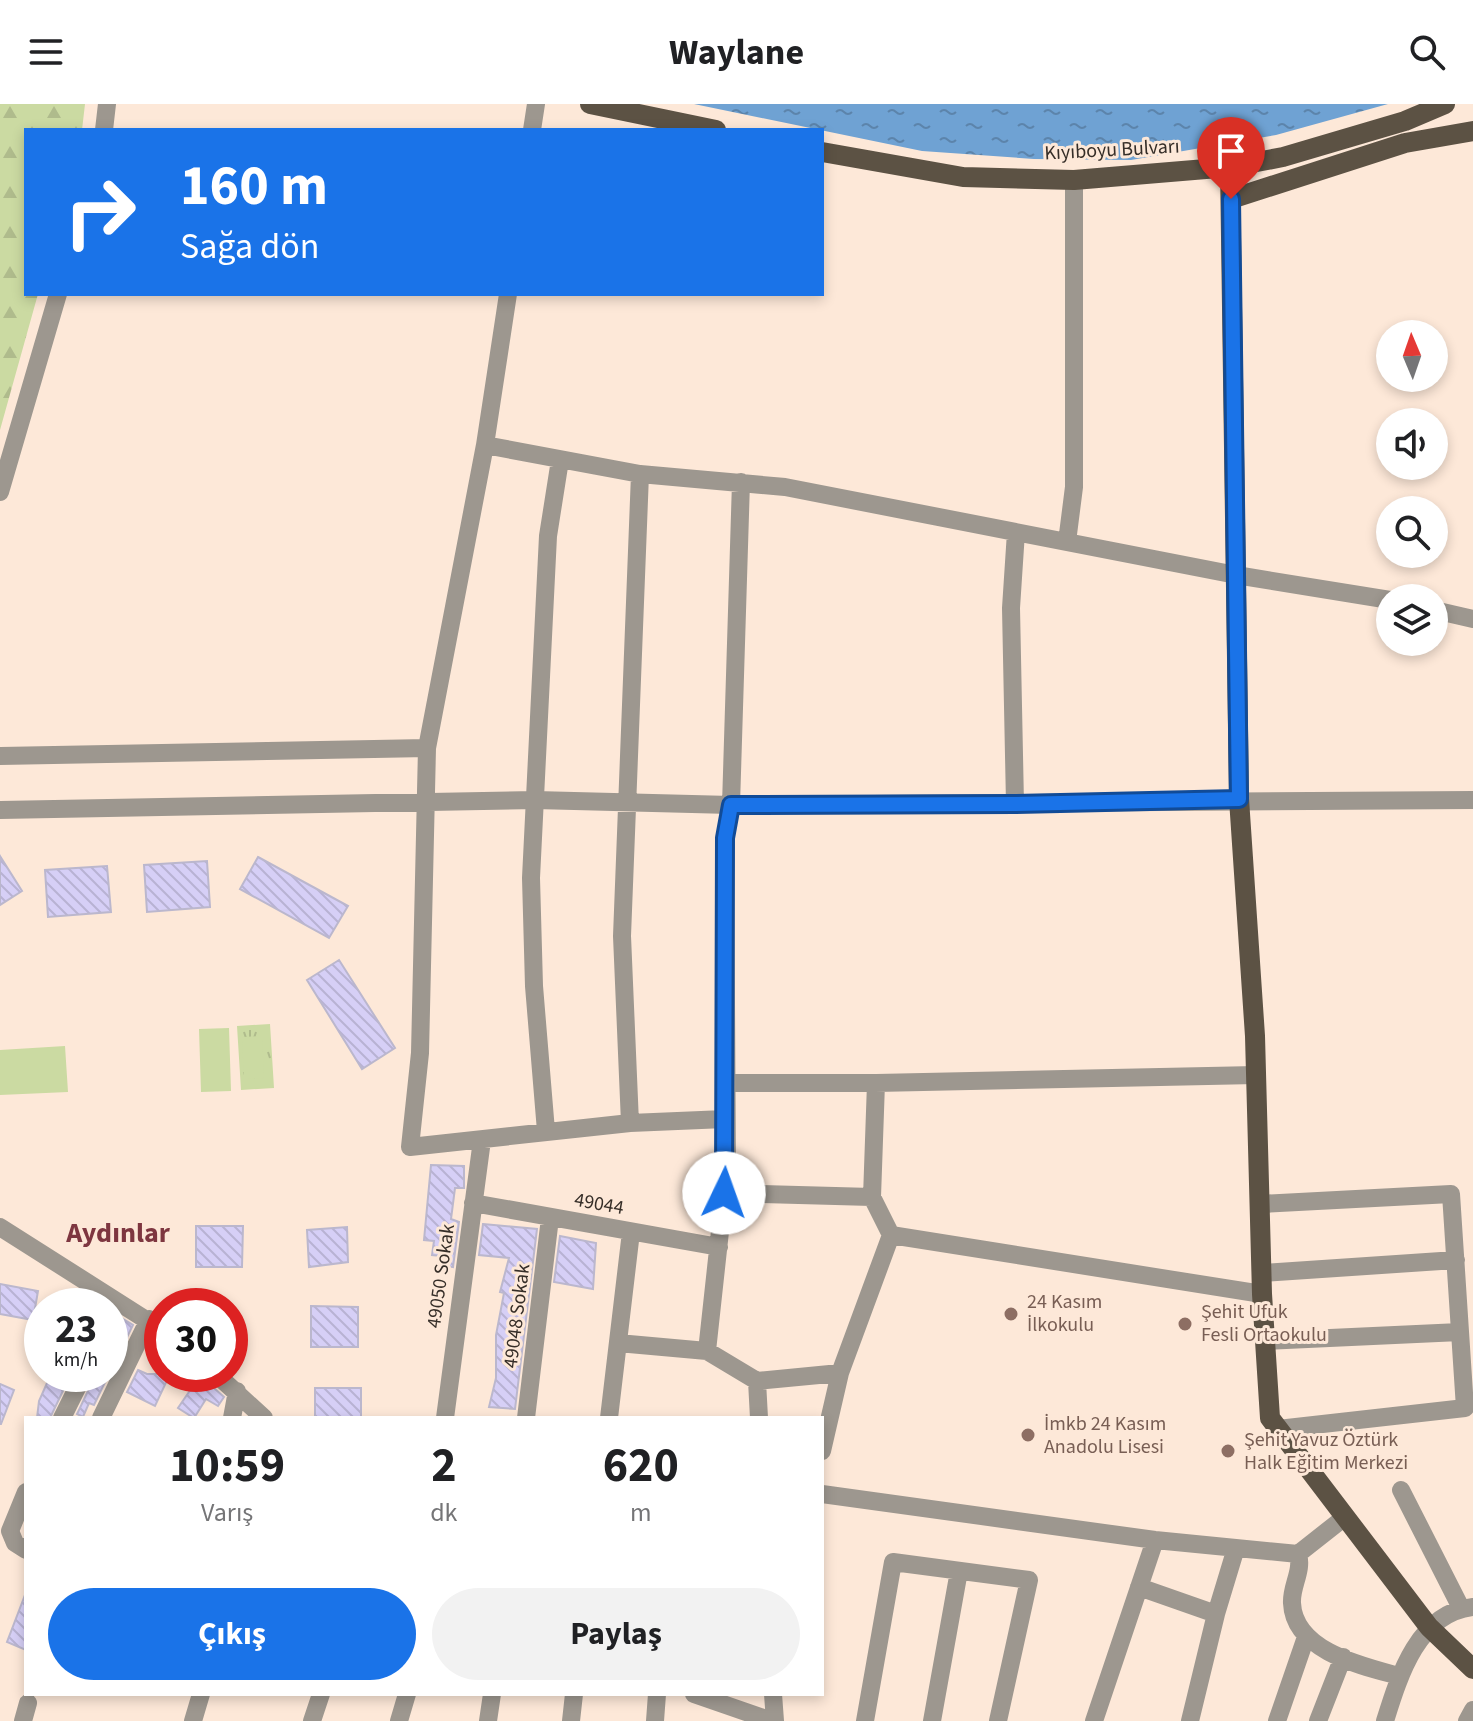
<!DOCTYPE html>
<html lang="tr">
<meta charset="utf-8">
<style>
body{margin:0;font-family:"Source Sans 3",sans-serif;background:#f2f2f2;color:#202124;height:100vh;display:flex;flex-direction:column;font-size:30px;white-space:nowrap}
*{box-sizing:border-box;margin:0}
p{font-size:26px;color:#757577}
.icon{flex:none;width:44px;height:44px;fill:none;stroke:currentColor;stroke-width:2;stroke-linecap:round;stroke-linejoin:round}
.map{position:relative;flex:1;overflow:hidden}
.drawer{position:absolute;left:24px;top:1312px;width:800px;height:280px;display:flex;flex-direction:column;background:#fff;border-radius:0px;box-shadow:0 4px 12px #0003}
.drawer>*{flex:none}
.banner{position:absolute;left:24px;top:24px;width:800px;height:168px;border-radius:0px;box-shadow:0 4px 12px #0003;background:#1a73e8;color:#fff;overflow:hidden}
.needle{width:52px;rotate:358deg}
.buttons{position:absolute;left:1376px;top:216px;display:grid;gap:16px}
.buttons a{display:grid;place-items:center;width:72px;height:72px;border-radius:50%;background:#fff;box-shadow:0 4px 12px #0003;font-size:40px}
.speed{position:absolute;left:24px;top:1184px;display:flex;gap:16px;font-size:40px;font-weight:700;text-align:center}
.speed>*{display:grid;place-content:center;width:104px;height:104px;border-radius:50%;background:#fff;box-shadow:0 4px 12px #0003;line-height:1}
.speed small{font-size:20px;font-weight:400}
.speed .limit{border:12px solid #d22;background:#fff;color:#111}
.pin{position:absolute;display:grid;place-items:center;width:68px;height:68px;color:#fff;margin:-82px -34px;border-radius:50% 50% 50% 0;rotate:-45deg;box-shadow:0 0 8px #0007}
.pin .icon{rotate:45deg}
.me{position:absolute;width:88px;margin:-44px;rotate:3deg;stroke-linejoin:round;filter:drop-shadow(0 0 6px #0008)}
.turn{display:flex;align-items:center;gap:28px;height:168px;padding:0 24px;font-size:36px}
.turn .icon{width:104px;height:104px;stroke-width:2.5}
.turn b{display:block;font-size:56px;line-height:68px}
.eta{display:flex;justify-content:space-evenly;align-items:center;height:136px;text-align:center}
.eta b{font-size:48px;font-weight:700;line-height:56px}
.button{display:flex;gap:16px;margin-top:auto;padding:16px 24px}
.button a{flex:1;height:92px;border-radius:48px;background:#1a73e8;color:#fff;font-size:32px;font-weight:700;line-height:92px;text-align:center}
.button a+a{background:#f2f2f2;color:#202124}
header{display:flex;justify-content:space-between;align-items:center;height:104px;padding:0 24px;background:#fff;font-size:36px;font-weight:700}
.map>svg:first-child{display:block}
.grass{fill:url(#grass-tufts)}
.forest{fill:url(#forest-firs)}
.garden{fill:#cbdaa2}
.water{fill:url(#water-ripples)}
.building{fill:url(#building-back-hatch);stroke:#bbb7cd;stroke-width:2}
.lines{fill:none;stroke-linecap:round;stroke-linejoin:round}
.minor{stroke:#9d978f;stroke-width:18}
.major{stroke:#5c5244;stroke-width:20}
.route-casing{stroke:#114b97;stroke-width:20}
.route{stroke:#1a73e8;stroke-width:14}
.education-dot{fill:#8d6e63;stroke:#fde8d8;stroke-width:3}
.labels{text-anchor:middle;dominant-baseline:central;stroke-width:6;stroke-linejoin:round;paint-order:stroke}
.street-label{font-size:20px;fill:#362e28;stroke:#fde8d8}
.education-label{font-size:20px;fill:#785e54;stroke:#fde8d8;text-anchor:start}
.district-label{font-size:28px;font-weight:bold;fill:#7e3640;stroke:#fde8d8}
</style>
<header><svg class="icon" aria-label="menu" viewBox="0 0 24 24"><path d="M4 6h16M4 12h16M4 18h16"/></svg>Waylane<svg class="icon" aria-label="search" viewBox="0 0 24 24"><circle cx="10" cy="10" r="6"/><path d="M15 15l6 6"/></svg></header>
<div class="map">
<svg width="1473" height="1617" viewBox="0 0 1473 1617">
<defs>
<pattern id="grass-tufts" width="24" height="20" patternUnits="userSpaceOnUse" patternTransform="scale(2)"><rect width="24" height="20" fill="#cbdaa2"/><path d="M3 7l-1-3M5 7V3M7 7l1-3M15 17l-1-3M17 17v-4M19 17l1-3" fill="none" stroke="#afbb8c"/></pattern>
<pattern id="forest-firs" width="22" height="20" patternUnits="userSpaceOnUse" patternTransform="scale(2)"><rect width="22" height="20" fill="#cbdaa2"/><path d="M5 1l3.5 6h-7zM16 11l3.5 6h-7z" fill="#afbb8c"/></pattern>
<pattern id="water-ripples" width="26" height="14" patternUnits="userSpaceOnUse" patternTransform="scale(2)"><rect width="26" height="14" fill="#6fa2d3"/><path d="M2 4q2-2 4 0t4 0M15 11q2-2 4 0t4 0" fill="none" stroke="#5c84ab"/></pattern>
<pattern id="building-back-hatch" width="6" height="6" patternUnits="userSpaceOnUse" patternTransform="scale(2)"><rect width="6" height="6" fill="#d6cff6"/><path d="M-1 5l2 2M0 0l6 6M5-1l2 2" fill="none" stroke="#b8b2d3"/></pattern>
</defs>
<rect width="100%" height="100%" fill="#fde8d8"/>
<!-- grass -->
<path class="grass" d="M270 920 274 984 241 986 237 922Z"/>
<!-- forest -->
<path class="forest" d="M0 0H85L82 26H26V190H38L0 326Z"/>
<!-- garden -->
<path class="garden" d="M229 924 231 987 201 988 199 925Z
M262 932 264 974 244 975 242 933Z
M65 942 68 988 0 991V946Z"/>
<!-- water -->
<path class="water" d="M694 0H1388L1276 31 1131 56 1034 55 922 47Z"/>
<!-- building -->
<path class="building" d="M0 752 22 787 0 801Z
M258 753 348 802 329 834 240 785Z
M207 757 210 803 147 808 144 761Z
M107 762 111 808 48 813 45 766Z
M339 856 395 944 362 965 307 876Z
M431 1061 464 1062V1084H455L451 1115 459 1118 453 1163 440 1161 442 1152 432 1151 434 1137 424 1136Z
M483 1120 537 1125 515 1305 489 1303 496 1274V1231L504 1189 500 1188 509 1154 479 1151Z
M196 1122H243L242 1163H196Z
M347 1123 348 1158 309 1163 307 1126Z
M560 1132 596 1139 593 1185 554 1178Z
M0 1180 38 1187 33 1216 0 1210Z
M311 1202 358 1203V1243H311Z
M118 1212 133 1221 110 1268V1229Z
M138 1266 147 1270H170L155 1302 127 1288Z
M51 1270H71L50 1314H37L39 1297Z
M96 1270H109L94 1301 89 1299 83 1313 77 1310Z
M175 1270H204L207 1278 224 1293 218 1302 206 1295 194 1314 178 1304 193 1282Z
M0 1280 14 1286 1 1320H0Z
M315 1284H361V1314H315Z
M25 1491H26V1546L7 1538Z"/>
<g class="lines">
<!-- minor -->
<path class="minor" d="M104 26 107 0
M532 26 536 0
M508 190 485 341 427 644 420 949 410 1043 630 1019 725 1015
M485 341 640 370 785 383 1236 471 1390 496
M741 378 731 701 725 734 727 1063 707 1247 757 1277 759 1314
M0 388 58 190
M1067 438 1074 383V76
M1434 506 1473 515
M0 652 427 644
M1015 700 1011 504 1016 428
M0 706 535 696 731 701 1473 696
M724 979H876L1256 971
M630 1019 622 832 640 370
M546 1027 534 882 531 774 548 432 560 356
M724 1089 872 1093 891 1131 1262 1190
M872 1093 876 979
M473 1099 719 1143
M1260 1100 1451 1090 1465 1304 1278 1325
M0 1123 162 1226
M1261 1169 1456 1156
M1265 1237 1460 1228
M618 1239 707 1247
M216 1270 264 1314
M757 1277 840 1269 891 1131
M62 1314 84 1270
M101 1314 149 1215
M232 1314 237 1287
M445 1314 482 1036
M526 1314 550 1114
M609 1314 631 1128
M822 1347 840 1269
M1401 1386 1461 1504
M26 1388 10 1427 15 1439 26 1446
M822 1390 1155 1436 1298 1450 1345 1413
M1298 1450C1303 1467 1291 1482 1292 1499 1294 1547 1362 1562 1399 1572
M1139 1483 1216 1510 1190 1617
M1216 1510 1236 1444
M694 1590 772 1617
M773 1590 775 1617
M23 1617 28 1599
M193 1617 201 1590
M312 1617 321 1590
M399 1617 407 1590
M488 1617 492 1590
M571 1617 574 1590
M655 1617 657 1590
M865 1617 893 1458 1029 1476 998 1617
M932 1617 959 1467
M1094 1617 1155 1436
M1277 1617 1306 1533
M1318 1617 1343 1553
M1385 1617C1399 1572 1418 1509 1473 1503
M1467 1617 1473 1606"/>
<!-- major -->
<path class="major" d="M590 0 716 26
M822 48 963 73 1074 76 1230 63 1283 53 1405 17 1445 0
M1230 63 1239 695 1255 932 1262 1190 1270 1314 1429 1523 1473 1565
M1231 95 1405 39 1473 27"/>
</g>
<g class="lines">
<!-- route casing -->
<g class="route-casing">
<path id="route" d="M724 1089 725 734 731 701 1015 700 1239 695 1231 95"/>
</g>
<!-- route -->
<use href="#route" class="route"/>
</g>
<!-- markers -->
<g class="education-dot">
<circle cx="1011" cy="1210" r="8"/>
<circle cx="1185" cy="1220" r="8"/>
<circle cx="1028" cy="1331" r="8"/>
<circle cx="1228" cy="1347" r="8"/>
</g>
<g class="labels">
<!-- street labels -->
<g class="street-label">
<text transform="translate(1112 46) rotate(-3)">Kıyıboyu Bulvarı</text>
<text transform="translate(599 1100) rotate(10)">49044</text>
<text transform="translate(441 1172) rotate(-82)">49050 Sokak</text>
<text transform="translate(517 1212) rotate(-83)">49048 Sokak</text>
</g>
<!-- education labels -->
<g class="education-label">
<text x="1027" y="1198">24 Kasım<tspan x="1027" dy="23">İlkokulu</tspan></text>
<text x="1201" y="1208">Şehit Ufuk<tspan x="1201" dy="23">Fesli Ortaokulu</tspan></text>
<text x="1044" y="1320">İmkb 24 Kasım<tspan x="1044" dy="23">Anadolu Lisesi</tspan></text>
<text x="1244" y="1336">Şehit Yavuz Öztürk<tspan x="1244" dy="23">Halk Eğitim Merkezi</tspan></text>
</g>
<!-- district labels -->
<g class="district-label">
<text x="118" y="1129">Aydınlar</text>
</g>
</g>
</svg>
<div class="buttons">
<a><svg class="needle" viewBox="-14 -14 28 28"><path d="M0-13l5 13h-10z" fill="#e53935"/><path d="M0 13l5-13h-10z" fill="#757577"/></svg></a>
<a><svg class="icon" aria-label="sound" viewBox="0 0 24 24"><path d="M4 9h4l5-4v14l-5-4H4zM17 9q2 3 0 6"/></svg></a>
<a><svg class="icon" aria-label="search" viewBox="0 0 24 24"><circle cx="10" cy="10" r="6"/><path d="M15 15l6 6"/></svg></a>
<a><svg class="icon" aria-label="layers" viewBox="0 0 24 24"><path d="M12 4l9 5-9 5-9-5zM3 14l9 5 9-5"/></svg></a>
</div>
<div class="speed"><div>23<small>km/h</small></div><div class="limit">30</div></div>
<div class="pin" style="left:1231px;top:95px;background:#d93025"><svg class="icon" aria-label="arrive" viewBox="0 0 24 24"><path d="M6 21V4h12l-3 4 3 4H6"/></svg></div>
<svg class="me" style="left:724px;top:1089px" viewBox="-20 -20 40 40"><circle r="19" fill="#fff"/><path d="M0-13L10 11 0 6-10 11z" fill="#1a73e8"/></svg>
<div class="banner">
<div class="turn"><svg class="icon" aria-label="right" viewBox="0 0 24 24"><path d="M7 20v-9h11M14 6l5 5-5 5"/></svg><div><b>160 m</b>Sağa dön</div></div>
</div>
<section class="drawer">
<div class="eta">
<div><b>10:59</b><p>Varış</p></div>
<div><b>2</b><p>dk</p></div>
<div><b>620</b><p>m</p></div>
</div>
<div class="button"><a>Çıkış</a><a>Paylaş</a></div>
</section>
</div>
